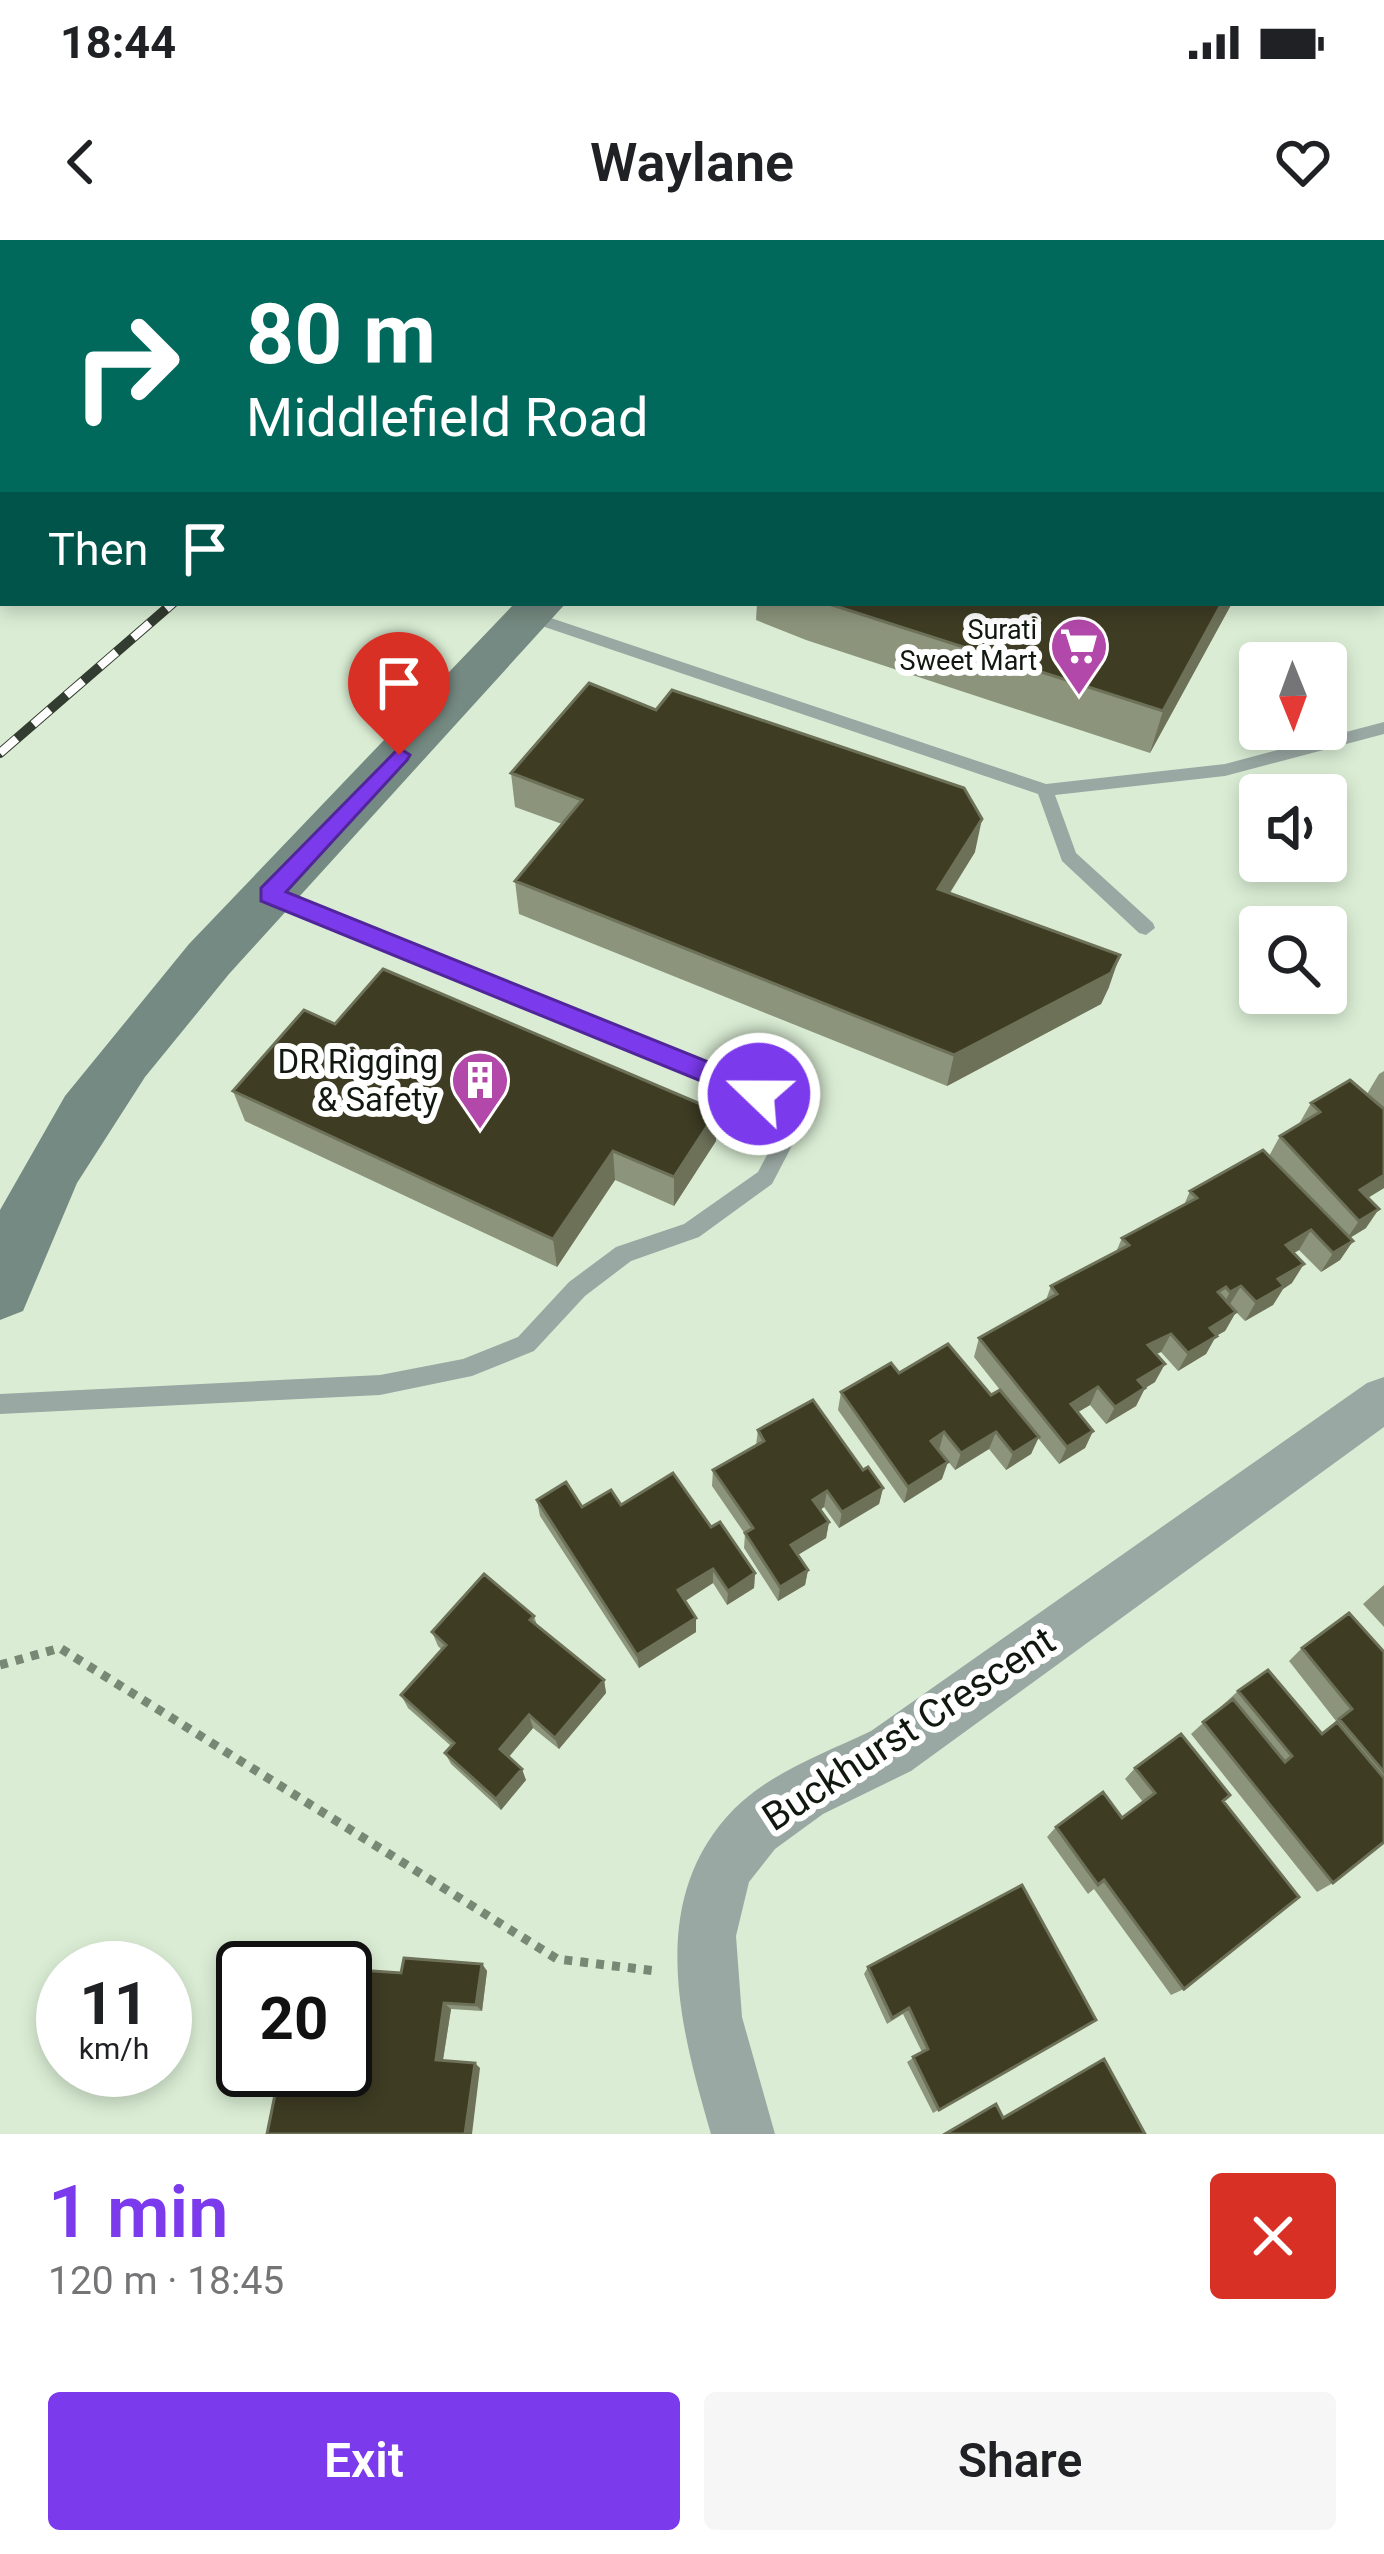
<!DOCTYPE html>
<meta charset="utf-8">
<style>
body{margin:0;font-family:Roboto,sans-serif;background:#f6f6f6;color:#202124;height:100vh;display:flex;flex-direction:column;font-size:45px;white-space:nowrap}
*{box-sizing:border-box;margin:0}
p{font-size:39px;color:#757577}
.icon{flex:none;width:66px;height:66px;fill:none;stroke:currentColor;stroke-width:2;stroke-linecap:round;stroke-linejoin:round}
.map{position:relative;height:1894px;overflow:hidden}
.sheet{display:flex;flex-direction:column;background:#fff;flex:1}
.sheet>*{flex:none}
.top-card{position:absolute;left:0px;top:0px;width:1386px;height:366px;box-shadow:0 6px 18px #0003;background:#00695c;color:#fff;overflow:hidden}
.needle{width:78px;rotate:179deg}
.fabs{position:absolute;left:1239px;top:402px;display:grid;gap:24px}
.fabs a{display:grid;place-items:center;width:108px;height:108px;border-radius:12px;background:#fff;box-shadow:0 6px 18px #0003;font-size:60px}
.speed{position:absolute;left:36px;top:1701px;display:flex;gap:24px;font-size:60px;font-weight:700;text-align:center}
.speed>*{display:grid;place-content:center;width:156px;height:156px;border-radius:50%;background:#fff;box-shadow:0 6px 18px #0003;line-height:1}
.speed small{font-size:30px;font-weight:400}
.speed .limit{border:6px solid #111;border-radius:18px;background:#fff;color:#111}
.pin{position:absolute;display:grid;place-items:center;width:102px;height:102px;color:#fff;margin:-123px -51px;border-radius:50% 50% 50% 0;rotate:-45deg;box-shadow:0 0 12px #0007}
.pin .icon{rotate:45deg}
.me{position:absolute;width:132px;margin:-66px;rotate:292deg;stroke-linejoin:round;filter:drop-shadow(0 0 9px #0008)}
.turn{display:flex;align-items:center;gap:42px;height:252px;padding:0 48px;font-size:54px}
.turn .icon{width:156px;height:156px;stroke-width:2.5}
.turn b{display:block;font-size:84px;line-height:102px}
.then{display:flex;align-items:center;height:114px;padding:0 48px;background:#0003;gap:24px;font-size:45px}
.round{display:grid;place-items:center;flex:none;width:126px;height:126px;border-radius:12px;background:#f6f6f6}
.head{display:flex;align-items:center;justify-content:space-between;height:204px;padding:0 48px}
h1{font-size:72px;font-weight:600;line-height:90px;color:#7c3aed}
.cta{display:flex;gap:24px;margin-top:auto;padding:24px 48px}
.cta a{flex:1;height:138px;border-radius:12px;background:#7c3aed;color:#fff;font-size:48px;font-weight:600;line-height:138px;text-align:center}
.cta a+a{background:#f6f6f6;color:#202124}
.status{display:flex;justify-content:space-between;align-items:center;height:84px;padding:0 60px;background:#fff;direction:ltr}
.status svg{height:33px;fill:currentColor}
header{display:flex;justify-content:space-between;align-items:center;height:156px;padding:0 48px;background:#fff;font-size:54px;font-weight:600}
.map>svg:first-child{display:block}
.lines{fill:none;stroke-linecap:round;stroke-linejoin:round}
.path{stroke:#798775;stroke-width:9;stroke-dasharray:8 8;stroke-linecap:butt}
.service{fill:#9aa8a3;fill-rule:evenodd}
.minor{fill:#9aa8a3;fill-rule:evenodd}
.secondary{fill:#758a82;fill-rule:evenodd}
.rail-casing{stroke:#333c30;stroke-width:10}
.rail{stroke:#fff;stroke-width:8;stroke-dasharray:22;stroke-linecap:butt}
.wall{fill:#8c947c}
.shaded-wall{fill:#6d7158}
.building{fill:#3e3c23;stroke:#6d7158;stroke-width:3}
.route{fill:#7c3aed;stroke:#51269a;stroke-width:3}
.labels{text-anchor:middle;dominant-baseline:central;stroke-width:12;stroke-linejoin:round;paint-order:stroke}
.far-poi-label{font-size:27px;fill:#11180f;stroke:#fff;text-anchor:end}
.poi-label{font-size:33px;fill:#11180f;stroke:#fff;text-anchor:end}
.near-street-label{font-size:39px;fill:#11180f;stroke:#fff}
</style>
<div class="status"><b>18:44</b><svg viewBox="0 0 49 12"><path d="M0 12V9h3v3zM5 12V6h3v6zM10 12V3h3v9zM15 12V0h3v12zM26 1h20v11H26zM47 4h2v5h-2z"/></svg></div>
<header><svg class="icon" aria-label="back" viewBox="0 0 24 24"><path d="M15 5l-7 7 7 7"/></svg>Waylane<svg class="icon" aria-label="heart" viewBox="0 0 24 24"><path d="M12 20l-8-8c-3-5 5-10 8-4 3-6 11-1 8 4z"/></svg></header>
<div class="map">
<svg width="1384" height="1894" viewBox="0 0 1384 1894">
<rect width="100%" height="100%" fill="#daedd4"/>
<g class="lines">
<!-- path -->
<path class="path" d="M0 1425 60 1408 557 1719 656 1731"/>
<!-- service -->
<path class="service" d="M3 33V42L0 43V34Z
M530 371 1046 544 1225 524 1384 482V494L1225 536 1055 555 1076 613 1153 683 1155 688 1146 695 1139 693 1062 621 1038 554 524 380V372Z
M270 648 807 865 810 871 772 944 699 997 631 1021 585 1056 534 1111 472 1136 380 1155 0 1174V1154L380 1135 463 1119 518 1097 569 1042 616 1007 684 984 758 932 788 875 264 660 261 655Z"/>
<!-- minor -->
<path class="minor" d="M913 0H950L952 3H915Z
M1383 104 1384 105V123L1383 122Z
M1384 1137V1187L911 1531 823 1574 775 1609 749 1642 736 1696 742 1777 775 1894H711C680 1787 645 1660 734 1569 771 1532 825 1513 871 1491L1367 1143Z"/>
<!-- secondary -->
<path class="secondary" d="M865 0H904L863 3Z
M515 363H566L229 734 145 837 77 943 23 1071 0 1080V970L65 856 189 704Z"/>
<!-- rail casing -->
<g class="rail-casing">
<path id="rail" d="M0 513 173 363"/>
</g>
<!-- rail -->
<use href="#rail" class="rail"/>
</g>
<!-- wall -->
<path class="wall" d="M1164 0H1282L1280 3H1176Z
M1383 134 1384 135V282H1383Z
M757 363H1232L1150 513 806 400 756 380Z
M511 533 975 612 950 653 1109 747 1101 764 947 846 519 674 515 641 562 584 515 567Z
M335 784 717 871 716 901 674 966 615 940 557 1027 245 881 233 851Z
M1384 831V948L1368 958 1366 988 1350 998 1353 1001 1340 1020 1321 1032 1299 1010 1293 1013 1292 1043 1283 1049 1273 1065 1245 1081 1229 1065 1236 1072 1225 1091 1216 1096 1206 1114 1178 1131 1161 1112 1156 1114 1155 1142 1145 1148 1136 1166 1106 1184 1090 1165 1078 1172 1093 1191 1085 1208 1059 1224 1038 1198 1031 1214 1006 1230 989 1209 955 1230 939 1210 942 1239 904 1263 838 1170 841 1152 899 1133 1008 1160 974 1117 979 1098 1046 1060 1051 1046 1116 1012 1122 998 1184 965 1190 951 1269 916 1280 896 1299 884 1311 863 1367 854 1379 834Z
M758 1190 863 1230 883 1248 879 1264 839 1288 824 1267 820 1270 829 1282 826 1298 797 1315 808 1330 805 1345 778 1361 744 1308 745 1294 712 1246 713 1230 756 1205Z
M537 1260 582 1267 621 1265 711 1287 755 1333 754 1348 727 1365 713 1343 685 1361 696 1378V1392L639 1428 540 1276Z
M1384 1345V1387L1363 1364Z
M534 1376 537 1385 604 1440 606 1453 559 1509 533 1488 509 1517 526 1540 501 1570 451 1524 445 1513 451 1506 408 1468 401 1455 442 1410 438 1406 432 1392Z
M1302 1408 1384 1412V1602L1333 1643 1317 1652 1191 1494 1238 1451 1322 1494 1336 1481 1289 1421Z
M1135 1528 1223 1561 1184 1749 1171 1755 1094 1649 1088 1654 1047 1597 1056 1587 1122 1578 1143 1562 1125 1539Z
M482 1724 487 1731 482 1771 451 1769 443 1821 480 1828 345 1830 401 1733Z
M868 1727 1096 1780 933 1873 907 1822 922 1812 903 1774 887 1784 864 1734Z"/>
<!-- shaded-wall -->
<path class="shaded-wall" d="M1222 363H1232L1150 513 1163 471Z
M982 579 975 612 932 681 938 649Z
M1120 715 1109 747 1101 764 947 846 954 815Z
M717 871 716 901 674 966V937Z
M613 911 615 940 557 1027 553 999Z
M1384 935V948L1347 970 1360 950Z
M1379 969 1366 988 1346 1000 1359 981Z
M1311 990 1299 1010 1274 1025 1286 1005Z
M1353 1001 1340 1020 1321 1032 1333 1013Z
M1304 1024 1292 1043 1283 1049 1273 1065 1245 1081 1256 1062 1278 1039Z
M1241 1046 1230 1064 1220 1071 1230 1052Z
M1236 1072 1225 1091 1216 1096 1206 1114 1178 1131 1188 1113 1210 1088Z
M1171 1094 1161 1112 1149 1117 1148 1105Z
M1165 1124 1155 1142 1129 1158 1138 1140Z
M1098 1147 1090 1165 1063 1181 1071 1164Z
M1145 1148 1136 1166 1106 1184 1115 1167Z
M1093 1191 1085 1208 1059 1224 1067 1207Z
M944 1192 939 1210 926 1217 931 1201Z
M996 1192 989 1209 955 1230 961 1213Z
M1039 1197 1031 1214 1006 1230 1013 1213Z
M948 1222 942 1239 904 1263 908 1247Z
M883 1248 879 1264 839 1288 842 1272Z
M827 1251 824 1267 811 1276 813 1260Z
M829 1282 826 1298 788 1321 791 1305Z
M713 1329V1343L679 1365 678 1350Z
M808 1330 805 1345 778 1361 780 1347Z
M755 1333 754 1348 727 1365 728 1351Z
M696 1378V1392L639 1428 637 1415Z
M604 1440 606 1453 559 1509 555 1498Z
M529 1475 533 1488 505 1521 500 1509Z
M522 1529 526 1540 501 1570 496 1559Z
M482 1724 487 1731 482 1771 476 1765Z
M444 1763 451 1769 442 1825 436 1820Z
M475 1823 480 1828 472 1894H465Z"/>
<!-- building -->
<path class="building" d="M1383 134 1384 135V235H1383Z
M826 363H1222L1163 471Z
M589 443 656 470 672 450 964 548 982 579 938 649 1120 715 1111 733 954 815 515 641 582 560 511 533Z
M383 729 717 871 674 937 613 911 553 999 233 851 304 770 335 784Z
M1350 840 1384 869V935L1360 950 1379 969 1359 981 1280 896 1320 872 1311 863Z
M1263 910 1353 1001 1333 1013 1311 990 1286 1005 1304 1024 1278 1039 1284 1046 1256 1062 1241 1046 1230 1052 1226 1047 1218 1052 1236 1072 1210 1088 1217 1096 1188 1113 1171 1094 1148 1105 1165 1124 1138 1140 1145 1148 1115 1167 1098 1147 1071 1164 1093 1191 1067 1207 979 1098 1057 1054 1051 1046 1129 1005 1122 998 1197 958 1190 951Z
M948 1104 991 1155 1000 1150 1039 1197 1013 1213 996 1192 961 1213 944 1192 931 1201 948 1222 908 1247 841 1152 891 1123 899 1133Z
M813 1160 863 1230 868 1227 883 1248 842 1272 827 1251 813 1260 829 1282 791 1305 808 1330 780 1347 745 1293 753 1288 713 1230 764 1201 758 1190Z
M673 1233 711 1287 720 1282 755 1333 728 1351 713 1329 678 1350 696 1378 637 1415 537 1260 566 1242 582 1267 611 1250 621 1265Z
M484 1334 534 1376 530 1380 604 1440 555 1498 529 1475 500 1509 522 1529 496 1559 445 1513 454 1503 401 1455 446 1405 432 1392Z
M1349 1373 1384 1412V1532L1339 1479 1352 1469 1302 1408Z
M1268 1430 1322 1494 1337 1482 1384 1538V1602L1333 1643 1203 1482 1233 1459 1285 1522 1292 1516 1238 1451Z
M1181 1494 1230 1555 1223 1561 1299 1657 1184 1749 1104 1640 1098 1645 1056 1587 1103 1552 1122 1578 1155 1553 1135 1528Z
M1022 1645 1096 1780 939 1870 913 1817 928 1809 909 1768 892 1778 868 1727Z
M404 1718 482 1724 476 1765 444 1763 436 1820 475 1823 465 1894H267L280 1830H345V1729L401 1733Z
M1104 1819 1145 1894H945L996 1864 1003 1878Z"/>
<!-- route -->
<path class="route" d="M399 508 410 515 407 520 286 652 768 846V861H750L261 661V648Z"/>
<!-- icons -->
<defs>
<g id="supermarket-pin" transform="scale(3)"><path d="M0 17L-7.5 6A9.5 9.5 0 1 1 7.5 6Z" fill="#b248a9" stroke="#fff"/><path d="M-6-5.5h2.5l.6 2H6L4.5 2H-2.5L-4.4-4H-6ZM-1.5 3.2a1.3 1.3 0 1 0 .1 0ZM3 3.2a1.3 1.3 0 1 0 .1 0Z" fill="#fff"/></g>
<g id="building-pin" transform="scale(3)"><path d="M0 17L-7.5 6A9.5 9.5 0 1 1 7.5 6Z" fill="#b248a9" stroke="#fff"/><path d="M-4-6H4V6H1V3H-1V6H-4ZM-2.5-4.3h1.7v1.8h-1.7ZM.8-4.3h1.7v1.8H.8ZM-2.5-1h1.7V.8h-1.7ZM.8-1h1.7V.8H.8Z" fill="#fff"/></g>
</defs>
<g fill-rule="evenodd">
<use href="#supermarket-pin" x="1079" y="406"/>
<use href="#building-pin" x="480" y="840"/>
</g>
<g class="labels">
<!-- far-poi labels -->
<g class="far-poi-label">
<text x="1037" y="390">Surati<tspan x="1037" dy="31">Sweet Mart</tspan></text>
</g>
<!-- poi labels -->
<g class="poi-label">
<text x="438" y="821">DR Rigging<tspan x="438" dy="38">&amp; Safety</tspan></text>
</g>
<!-- near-street labels -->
<g class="near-street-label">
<text transform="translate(909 1489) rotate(-33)">Buckhurst Crescent</text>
</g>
</g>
</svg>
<div class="fabs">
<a><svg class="needle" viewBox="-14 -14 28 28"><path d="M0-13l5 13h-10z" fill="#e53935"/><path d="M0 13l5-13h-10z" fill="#757577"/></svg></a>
<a><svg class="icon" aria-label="sound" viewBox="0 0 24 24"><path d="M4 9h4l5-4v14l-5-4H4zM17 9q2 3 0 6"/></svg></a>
<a><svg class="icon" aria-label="search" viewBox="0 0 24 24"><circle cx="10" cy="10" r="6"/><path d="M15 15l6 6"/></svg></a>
</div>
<div class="speed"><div>11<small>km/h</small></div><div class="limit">20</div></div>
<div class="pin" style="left:399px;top:515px;background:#d93025"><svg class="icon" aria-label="arrive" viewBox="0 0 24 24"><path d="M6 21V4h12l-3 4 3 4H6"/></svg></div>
<svg class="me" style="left:759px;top:854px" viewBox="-20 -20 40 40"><circle r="17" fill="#7c3aed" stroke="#fff" stroke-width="3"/><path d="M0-11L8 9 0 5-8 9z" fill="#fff"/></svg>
<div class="top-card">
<div class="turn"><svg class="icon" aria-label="right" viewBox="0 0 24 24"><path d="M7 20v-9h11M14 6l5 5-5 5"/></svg><div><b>80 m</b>Middlefield Road</div></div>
<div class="then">Then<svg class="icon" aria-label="arrive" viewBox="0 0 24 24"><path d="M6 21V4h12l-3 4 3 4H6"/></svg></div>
</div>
</div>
<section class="sheet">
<div class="head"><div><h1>1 min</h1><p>120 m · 18:45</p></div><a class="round" style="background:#d93025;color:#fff"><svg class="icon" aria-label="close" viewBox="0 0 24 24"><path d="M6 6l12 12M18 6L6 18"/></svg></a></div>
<div class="cta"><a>Exit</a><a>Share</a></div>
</section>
